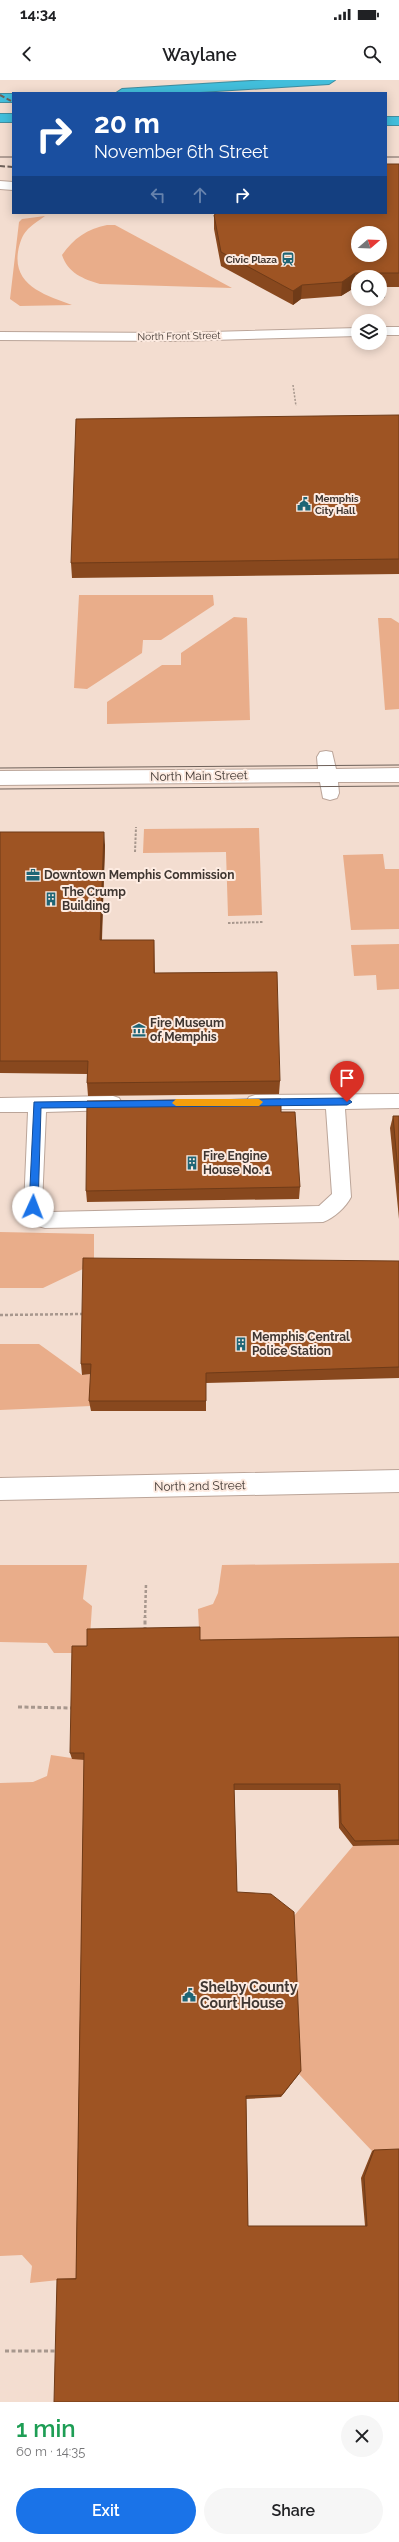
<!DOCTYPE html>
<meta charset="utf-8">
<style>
body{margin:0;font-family:Raleway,sans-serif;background:#f6f6f6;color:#202124;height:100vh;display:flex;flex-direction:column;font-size:15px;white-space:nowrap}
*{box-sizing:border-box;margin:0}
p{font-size:13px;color:#757577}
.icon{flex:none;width:22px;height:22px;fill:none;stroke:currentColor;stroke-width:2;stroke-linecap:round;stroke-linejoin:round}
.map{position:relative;height:2322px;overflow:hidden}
.side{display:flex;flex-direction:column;background:#fff;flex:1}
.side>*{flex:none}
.banner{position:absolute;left:12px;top:12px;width:375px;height:122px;border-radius:0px;box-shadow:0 2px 10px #0003;background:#1a4fa0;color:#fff;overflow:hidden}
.needle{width:26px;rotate:71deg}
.tools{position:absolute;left:351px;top:146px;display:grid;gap:8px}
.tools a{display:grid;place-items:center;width:36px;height:36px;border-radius:50%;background:#fff;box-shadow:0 2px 10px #0003;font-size:20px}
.pin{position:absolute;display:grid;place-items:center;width:34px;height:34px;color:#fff;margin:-41px -17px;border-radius:50% 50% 50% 0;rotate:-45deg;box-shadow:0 0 4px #0007}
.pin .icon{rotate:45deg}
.me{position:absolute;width:44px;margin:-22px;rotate:2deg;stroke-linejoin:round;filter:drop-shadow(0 0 3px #0008)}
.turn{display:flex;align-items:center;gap:14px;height:84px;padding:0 16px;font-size:18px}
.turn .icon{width:52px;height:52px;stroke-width:2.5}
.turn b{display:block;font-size:28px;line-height:34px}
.lanes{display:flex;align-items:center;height:38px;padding:0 16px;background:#0003;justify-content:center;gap:20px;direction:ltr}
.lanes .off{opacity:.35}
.round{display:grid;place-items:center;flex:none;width:42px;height:42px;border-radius:21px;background:#f6f6f6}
.overview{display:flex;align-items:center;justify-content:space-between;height:68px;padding:0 16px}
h1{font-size:24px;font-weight:600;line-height:30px;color:#1e9e55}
.action{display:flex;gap:8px;margin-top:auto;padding:8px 16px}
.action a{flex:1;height:46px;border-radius:24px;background:#1a73e8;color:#fff;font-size:16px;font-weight:600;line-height:46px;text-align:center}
.action a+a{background:#f6f6f6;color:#202124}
.status{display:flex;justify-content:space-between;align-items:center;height:28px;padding:0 20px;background:#fff;direction:ltr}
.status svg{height:11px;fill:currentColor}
header{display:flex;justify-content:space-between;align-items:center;height:52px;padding:0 16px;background:#fff;font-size:18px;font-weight:600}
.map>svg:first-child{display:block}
.green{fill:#e9ad8a}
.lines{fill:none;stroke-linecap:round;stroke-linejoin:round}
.lane-casing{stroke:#bba599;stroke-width:2}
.street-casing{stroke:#bba599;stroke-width:2}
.secondary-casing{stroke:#bba599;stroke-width:2}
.highway-casing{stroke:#418ea0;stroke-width:2}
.path-far3{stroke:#a7978d;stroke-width:1.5;stroke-dasharray:2 1.5;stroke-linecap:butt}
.path-far2{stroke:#a7978d;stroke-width:2;stroke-dasharray:2.5 1.5;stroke-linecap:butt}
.path-far1{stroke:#a7978d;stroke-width:2.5;stroke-dasharray:3 2;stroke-linecap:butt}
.path{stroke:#a7978d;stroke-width:3;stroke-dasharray:4 2.5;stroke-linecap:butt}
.lane{fill:#fff;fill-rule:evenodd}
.street{fill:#fff;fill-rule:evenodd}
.secondary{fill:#fff;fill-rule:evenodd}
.highway{fill:#42bedb;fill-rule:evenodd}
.tram{stroke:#6e615a;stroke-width:1}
.rail{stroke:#6e615a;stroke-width:2;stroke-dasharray:5 2.5;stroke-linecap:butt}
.wall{fill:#88481e}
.shaded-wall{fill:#6f3b18}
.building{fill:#9e5423;stroke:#6f3b18;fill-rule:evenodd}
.route{fill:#1a73e8;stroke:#114b97}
.slow{fill:#f59e0b}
.labels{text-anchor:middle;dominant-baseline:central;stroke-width:4;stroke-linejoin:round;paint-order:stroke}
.far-poi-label{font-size:10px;font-weight:bold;fill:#3f3631;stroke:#fdebe1;text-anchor:end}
.far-street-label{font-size:10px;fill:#3f3631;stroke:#fdebe1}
.street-label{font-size:12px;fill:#3f3631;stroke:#fdebe1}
.poi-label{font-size:12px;font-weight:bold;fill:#3f3631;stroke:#fdebe1;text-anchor:start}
.near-poi-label{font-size:14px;font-weight:bold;fill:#3f3631;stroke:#fdebe1;text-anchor:start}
</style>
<div class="status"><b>14:34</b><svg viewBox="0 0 49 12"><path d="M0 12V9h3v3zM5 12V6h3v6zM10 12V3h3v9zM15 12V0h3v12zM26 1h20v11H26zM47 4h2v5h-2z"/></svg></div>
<header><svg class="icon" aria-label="back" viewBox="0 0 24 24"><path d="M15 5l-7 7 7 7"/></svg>Waylane<svg class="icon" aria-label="search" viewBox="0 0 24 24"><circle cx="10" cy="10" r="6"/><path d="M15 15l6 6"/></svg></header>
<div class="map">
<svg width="399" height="2322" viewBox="0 0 399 2322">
<rect width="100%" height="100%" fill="#f3ddd0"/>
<!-- green -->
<path class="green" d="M45 136C28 148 22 151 18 172 13 206 46 215 72 225L20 226 10 219 19 142 22 139Z
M107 145H115L232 208 100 204C83 199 68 193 62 175 74 158 87 149 107 145Z
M79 515H213L214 525 161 560H143L142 573 87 609 74 608Z
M234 537 247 538 250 640 107 644V622L162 585H181V573Z
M378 538H391L399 543V629L385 630Z
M259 748 262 835 228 836 226 772 143 773 144 749Z
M383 774 385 789H399V849L351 850 343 775Z
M399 864V909L377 910 376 895 354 896 351 865Z
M0 1152 94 1154V1187L85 1188 43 1208H0Z
M0 1264H39L82 1295 91 1294V1326L0 1330Z
M399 1483V1565L200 1568 198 1529 213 1524 218 1513 222 1485Z
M0 1485H87L83 1519 92 1526 89 1573H54L47 1563 0 1562Z
M51 1675 85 1680 78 2198 30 2203 32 2186 22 2175 0 2176V1703L33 1702 47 1696Z
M399 1765V2071H372L299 1994 293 1837 353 1766Z"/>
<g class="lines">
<!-- lane casing -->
<g class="lane-casing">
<path id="lane" d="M0 101 13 102V110L0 109Z
M399 1014V1028L345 1029 351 1117C346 1127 334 1138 323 1142L45 1148 38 1146 24 1127 28 1032H0V1018L113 1016 119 1018 122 1023 119 1028 113 1030 46 1032 42 1124 49 1132 319 1126 332 1114 326 1029H255L249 1027 246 1022 249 1017 255 1015Z"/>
</g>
<!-- street casing -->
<g class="street-casing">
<path id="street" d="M326 671 332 672 336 689 399 688V702H338L339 713 337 718 330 720 323 718 320 702 0 705V691L318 689 317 677 320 672Z"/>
</g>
<!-- secondary casing -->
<g class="secondary-casing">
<path id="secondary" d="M380 247H399V255H380Z
M358 248V256L175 261 0 260V252L175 253Z
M399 1390V1412L0 1420V1398Z"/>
</g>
<!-- highway casing -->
<g class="highway-casing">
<path id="highway" d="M267 0H335L329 4 184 13H116L122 9Z
M0 14H13V22H0Z
M0 34H13V42H0Z
M386 37H399V45H386Z"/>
</g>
<!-- path-far3 -->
<path class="path-far3" d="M380 215 386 218
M293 305 296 326"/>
<!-- path-far2 -->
<path class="path-far2" d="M135 772 136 747
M228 843 263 842"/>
<!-- path-far1 -->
<path class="path-far1" d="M0 1235 83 1234
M145 1538 146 1504"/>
<!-- path -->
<path class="path" d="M145 1551V1537
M18 1627 73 1628
M5 2271H57"/>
<!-- lane -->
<use href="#lane" class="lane"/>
<!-- street -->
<use href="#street" class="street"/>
<!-- secondary -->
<use href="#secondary" class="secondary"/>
<!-- highway -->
<use href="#highway" class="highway"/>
<!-- tram -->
<path class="tram" d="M0 77H13
M386 77H399
M0 688 399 685
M0 709 399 706"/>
<!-- rail -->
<path class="rail" d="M0 15 13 22
M0 86 13 87"/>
</g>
<!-- wall -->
<path class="wall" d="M399 84V207H380V197H358V207L354 208 341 216 301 219 293 225 221 186 214 149V135L386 133Z
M399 335V494L72 498 71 483Z
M0 752 105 765 102 860H154L155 893 280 1001 279 1014 88 1016 87 1003V994L0 993Z
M281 1032 300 1107 299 1119 87 1122 86 1111Z
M393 1036H399V1139L390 1048Z
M399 1181V1298L206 1303V1331H91L89 1321 91 1294 82 1295 81 1284Z
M399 1557V1765L353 1766 339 1748 338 1710H234L237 1812 299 1994 281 2017 246 2019 248 2146H365L361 2098 372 2071 374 2070 399 2322 57 2199 76 2198 84 1680 72 1679 70 1673 87 1566 200 1560Z"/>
<!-- shaded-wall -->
<path class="shaded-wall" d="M355 193 354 208 341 216 342 202Z
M302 205 301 219 293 225V211Z
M104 752 105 765 101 873 100 860Z"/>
<!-- building -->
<path class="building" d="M386 84H399V193H355L342 202 302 205 293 211 221 172 214 135 217 133H386ZM358 153H380V175H358Z
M399 335V479L71 483 76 339Z
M0 752H104L100 860H154V893L277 892 280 1001 87 1003 88 981H0Z
M281 1019V1032H295L300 1107 86 1111 87 1021Z
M393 1036H399V1103Z
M83 1178 399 1181V1287L206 1293V1321H89L91 1284H81Z
M200 1547V1560L399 1557V1760L355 1761 341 1743 340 1704H234L237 1812 271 1814 294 1832 301 1991 282 2015 246 2016 248 2146H367L364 2097 374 2070 399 2069V2322H54L57 2199H76L84 1673H70L72 1566H87V1549Z"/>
<!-- route -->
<path class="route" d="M347 1018 352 1022 347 1025 41 1028 38 1127 33 1131 29 1127 34 1022Z"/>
<!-- slow -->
<path class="slow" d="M176 1019H259L263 1022 259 1026H176L172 1023Z"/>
<!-- icons -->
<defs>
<g id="station-bare" transform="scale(1.08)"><path d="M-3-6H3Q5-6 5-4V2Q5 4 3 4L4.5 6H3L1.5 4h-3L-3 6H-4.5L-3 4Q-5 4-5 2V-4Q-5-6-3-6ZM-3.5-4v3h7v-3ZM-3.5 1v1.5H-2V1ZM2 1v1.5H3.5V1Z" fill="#1f6575" stroke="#fdebe1" stroke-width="2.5" paint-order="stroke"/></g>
<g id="civic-bare" transform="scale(1.08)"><path d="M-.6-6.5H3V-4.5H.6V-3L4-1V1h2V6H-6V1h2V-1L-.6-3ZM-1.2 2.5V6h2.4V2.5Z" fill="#1f6575" stroke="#fdebe1" stroke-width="2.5" paint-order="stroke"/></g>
<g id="office-bare" transform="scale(1.08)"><path d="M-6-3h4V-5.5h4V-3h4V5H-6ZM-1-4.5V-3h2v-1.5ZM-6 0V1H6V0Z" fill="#1f6575" stroke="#fdebe1" stroke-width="2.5" paint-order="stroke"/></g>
<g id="building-bare" transform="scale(1.08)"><path d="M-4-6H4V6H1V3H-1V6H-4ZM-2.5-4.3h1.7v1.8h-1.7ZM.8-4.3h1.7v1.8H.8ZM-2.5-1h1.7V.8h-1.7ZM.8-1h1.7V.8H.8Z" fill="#1f6575" stroke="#fdebe1" stroke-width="2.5" paint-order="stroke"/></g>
<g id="museum-bare" transform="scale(1.08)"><path d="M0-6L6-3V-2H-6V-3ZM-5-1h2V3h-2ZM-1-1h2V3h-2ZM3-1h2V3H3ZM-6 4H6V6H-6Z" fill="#1f6575" stroke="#fdebe1" stroke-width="2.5" paint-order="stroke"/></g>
</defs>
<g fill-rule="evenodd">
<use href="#station-bare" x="288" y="179"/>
<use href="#civic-bare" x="304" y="424"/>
<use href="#office-bare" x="33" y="795"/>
<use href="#building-bare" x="51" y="819"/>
<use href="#museum-bare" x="139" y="950"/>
<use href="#building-bare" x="192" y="1083"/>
<use href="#building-bare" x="241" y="1264"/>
<use href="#civic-bare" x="189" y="1915"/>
</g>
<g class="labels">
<!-- far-poi labels -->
<g class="far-poi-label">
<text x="277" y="179">Civic Plaza</text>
<text x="315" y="418" text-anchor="start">Memphis<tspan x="315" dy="12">City Hall</tspan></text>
</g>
<!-- far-street labels -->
<g class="far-street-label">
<text transform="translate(179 256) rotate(-1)">North Front Street</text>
</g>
<!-- street labels -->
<g class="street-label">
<text transform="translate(199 696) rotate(-1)">North Main Street</text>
<text transform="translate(200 1406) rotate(-1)">North 2nd Street</text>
</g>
<!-- poi labels -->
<g class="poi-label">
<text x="44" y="795">Downtown Memphis Commission</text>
<text x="62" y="812">The Crump<tspan x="62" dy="14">Building</tspan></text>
<text x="150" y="943">Fire Museum<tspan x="150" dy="14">of Memphis</tspan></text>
<text x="203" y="1076">Fire Engine<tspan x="203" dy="14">House No. 1</tspan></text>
<text x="252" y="1257">Memphis Central<tspan x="252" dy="14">Police Station</tspan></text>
</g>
<!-- near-poi labels -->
<g class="near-poi-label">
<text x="200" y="1907">Shelby County<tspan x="200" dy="16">Court House</tspan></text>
</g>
</g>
</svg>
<div class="tools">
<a><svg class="needle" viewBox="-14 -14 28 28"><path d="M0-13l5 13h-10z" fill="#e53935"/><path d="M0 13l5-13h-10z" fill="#757577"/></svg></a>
<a><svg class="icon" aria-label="search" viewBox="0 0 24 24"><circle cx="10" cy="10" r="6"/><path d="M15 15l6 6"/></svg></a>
<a><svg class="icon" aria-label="layers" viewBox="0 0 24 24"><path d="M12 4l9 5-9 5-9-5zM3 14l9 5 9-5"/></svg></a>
</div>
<div class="pin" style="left:347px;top:1022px;background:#d93025"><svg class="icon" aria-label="arrive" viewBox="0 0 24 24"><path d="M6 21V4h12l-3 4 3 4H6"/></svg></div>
<svg class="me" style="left:33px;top:1127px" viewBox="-20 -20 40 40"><circle r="19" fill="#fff"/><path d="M0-13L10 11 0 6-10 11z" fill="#1a73e8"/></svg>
<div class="banner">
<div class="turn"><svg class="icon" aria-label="right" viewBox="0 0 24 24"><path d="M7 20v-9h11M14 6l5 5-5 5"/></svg><div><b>20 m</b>November 6th Street</div></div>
<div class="lanes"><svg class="icon off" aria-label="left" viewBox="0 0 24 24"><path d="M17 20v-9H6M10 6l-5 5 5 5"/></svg><svg class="icon off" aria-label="ahead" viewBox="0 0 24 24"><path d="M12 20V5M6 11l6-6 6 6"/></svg><svg class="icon" aria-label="right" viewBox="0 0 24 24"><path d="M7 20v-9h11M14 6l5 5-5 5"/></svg></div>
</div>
</div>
<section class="side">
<div class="overview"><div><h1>1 min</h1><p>60 m · 14:35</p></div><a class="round"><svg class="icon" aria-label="close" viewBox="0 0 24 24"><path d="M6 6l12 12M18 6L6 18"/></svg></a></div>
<div class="action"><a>Exit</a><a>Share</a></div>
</section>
